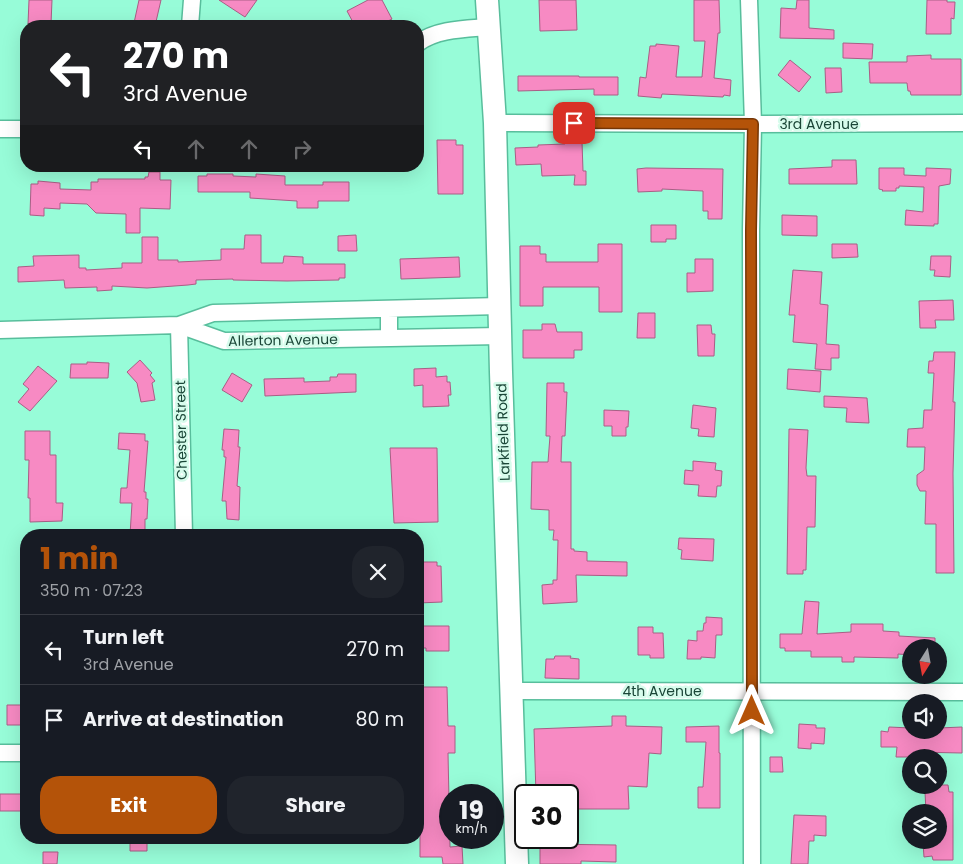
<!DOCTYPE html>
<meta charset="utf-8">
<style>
body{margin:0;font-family:Poppins,sans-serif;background:#20242c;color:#f1f3f6;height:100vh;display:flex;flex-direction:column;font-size:19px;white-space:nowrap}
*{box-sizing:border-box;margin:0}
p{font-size:16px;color:#9ea1a6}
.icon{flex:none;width:28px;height:28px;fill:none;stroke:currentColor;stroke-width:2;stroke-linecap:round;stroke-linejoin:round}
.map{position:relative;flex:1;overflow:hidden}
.side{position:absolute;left:20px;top:529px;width:404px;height:315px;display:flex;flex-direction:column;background:#171b24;border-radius:20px;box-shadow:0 5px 20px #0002}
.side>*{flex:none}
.hud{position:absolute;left:20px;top:20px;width:404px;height:152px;border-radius:20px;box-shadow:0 5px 20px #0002;background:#202124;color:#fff;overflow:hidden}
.needle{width:32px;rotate:191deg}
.buttons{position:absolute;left:902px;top:639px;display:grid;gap:10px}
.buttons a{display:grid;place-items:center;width:45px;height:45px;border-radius:50%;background:#171b24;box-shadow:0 5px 20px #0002;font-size:25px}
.speed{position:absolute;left:439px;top:784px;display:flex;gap:10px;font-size:25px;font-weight:700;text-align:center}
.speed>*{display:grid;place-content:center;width:65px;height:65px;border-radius:50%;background:#171b24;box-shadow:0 5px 20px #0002;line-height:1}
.speed small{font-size:12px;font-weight:400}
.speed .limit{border:2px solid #111;border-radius:8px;background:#fff;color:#111}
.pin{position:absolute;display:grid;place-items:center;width:42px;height:42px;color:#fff;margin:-21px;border-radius:10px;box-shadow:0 2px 8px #0006}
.me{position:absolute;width:55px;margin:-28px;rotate:0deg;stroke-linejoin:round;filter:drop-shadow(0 0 4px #0008)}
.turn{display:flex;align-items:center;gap:18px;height:105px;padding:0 20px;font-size:22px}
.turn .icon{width:65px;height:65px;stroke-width:2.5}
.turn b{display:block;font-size:35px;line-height:42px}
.lanes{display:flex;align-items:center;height:48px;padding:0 20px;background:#0003;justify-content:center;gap:25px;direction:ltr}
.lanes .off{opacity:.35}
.round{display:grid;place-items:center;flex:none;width:52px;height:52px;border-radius:20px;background:#20242c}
.head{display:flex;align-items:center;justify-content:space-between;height:85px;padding:0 20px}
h1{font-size:30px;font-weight:700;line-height:38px;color:#b45309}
.action{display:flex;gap:10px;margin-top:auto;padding:10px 20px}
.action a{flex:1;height:58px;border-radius:20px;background:#b45309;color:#fff;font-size:20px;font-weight:700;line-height:58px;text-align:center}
.action a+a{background:#20242c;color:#f1f3f6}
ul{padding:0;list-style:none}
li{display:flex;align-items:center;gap:15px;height:70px;padding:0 20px;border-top:1px solid #363941}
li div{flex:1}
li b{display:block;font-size:19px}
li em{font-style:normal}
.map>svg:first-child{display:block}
.building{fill:#f78ac3;stroke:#a95e85}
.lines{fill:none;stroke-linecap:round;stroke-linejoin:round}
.street-casing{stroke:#58be9c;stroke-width:19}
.secondary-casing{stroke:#58be9c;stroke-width:25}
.street{stroke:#fff;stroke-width:16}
.secondary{stroke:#fff;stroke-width:22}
.route-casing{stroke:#753606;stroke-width:12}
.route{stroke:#b45309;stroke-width:9}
.labels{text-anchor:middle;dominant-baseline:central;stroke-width:5;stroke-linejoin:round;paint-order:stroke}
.street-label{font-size:14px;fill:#1a4637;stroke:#d7fcec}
</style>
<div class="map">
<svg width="963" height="864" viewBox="0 0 963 864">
<rect width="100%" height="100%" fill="#97fcd8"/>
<!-- building -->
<path class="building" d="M29 0H52L51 24H28Z
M139 0H161L155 26 134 23Z
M219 0H257L245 17Z
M368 0H382L392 19 378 26H355L347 11Z
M539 0H576L577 30 540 31Z
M694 0H719L720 33H718L714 78 731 80 730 96 724 95 723 97 662 94 661 98 638 96 640 77 646 78 650 46H656V44L679 46 676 77H702L705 41H694Z
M797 0H809V28L834 30V39L780 38 781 8 796 9Z
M927 0H947V2H955L954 19 951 18V34H926Z
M843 43 873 44 872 59 843 58Z
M931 55V59H961V95H911L910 91H908L907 83H870L869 62H907V56Z
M790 60 811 77 799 92 778 75Z
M825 68H841L842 92 826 93Z
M518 76H579V77H618V95H594V89L518 91Z
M437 140H456V145H463V194H438Z
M565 142H582L583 171H586V185H574L575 175 542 176 541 164 516 165 515 148 538 147V145L565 144Z
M832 160H856L857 184H789V169L832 167Z
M646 168 723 169 722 219H708V211H703V191L662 189V191L638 192 637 169Z
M879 168H904V175L926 176V168L951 169 950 184 939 186 938 224H934V226L905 225 906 210 923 212 924 187 899 186V188H896V191H882L883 190 879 189Z
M149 172H160V180H171L170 209 140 208V233H126V214L96 213 87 204 60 203V209L44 208V216L30 215 31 184H38V181L60 183V189L91 190V182H98V179H145V177H148Z
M207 174H233V176L256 177V174L285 176V185H323V182H349V201H318V208H297V201L250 198V192H198V176H207Z
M782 215 817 216V236L782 235Z
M651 225H676V239H666V242H651Z
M245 235H261V263H283L284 256 303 257V264H345V278H339V280L287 281 233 280V279L196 280V284L188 285 147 288 112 286V290L97 291V287L65 288 64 280 18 282V267L34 266 33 256 79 255V268H86V270L122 268V263H142V237H158V260H178V262L221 260V249H244Z
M356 235 357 251H338V236Z
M598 244H622V312H599V287H543V306H520V246H540V254H546V262H598Z
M832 244H857L858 257 832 258Z
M931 256H951L950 277 934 276 935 270H930Z
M459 257 460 277 401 279 400 259Z
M695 259H713V291L687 292V273H695Z
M793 270 822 272 820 304 828 305 826 344 839 345V358H831V370L815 369 817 344 793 342 795 315H789Z
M953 300 954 320H935L936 328H920L919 301Z
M638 313H655V338H637Z
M542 324H555L557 332H582V350H574V358H523V330H542Z
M697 325H711L712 334H715L714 356H698Z
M934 352H955L953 402H955L953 473 954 573H936V524H925L926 491H920L917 485V475L924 470 925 447H907L908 429 923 428 924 410H932L934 373H928L929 361H933Z
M140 360 152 373 150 375 155 381 152 383 155 400 141 402 137 383 127 372Z
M87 362 109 363 108 378H70L71 364H87Z
M38 366 57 381 30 411 18 402 29 389 23 384Z
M436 368V377L447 376V382H450L451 395H448L449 406 423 407V385L414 386V369Z
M788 369 821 371 820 392 787 389Z
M232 373 252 385 242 402 222 390Z
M338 374H356V392L265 396 264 379 304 378V382L330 381V377H337Z
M547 383H564V392H567L565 436H562L561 462H571V549H574V551L587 552V561L627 562V576L576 575 577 602 543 604 542 585 553 584V580H557L558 540H553L554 530H549V510L531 509 532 462H548L550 436H546Z
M824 396 867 398 869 423 846 422 847 408 824 407Z
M693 405 716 408 714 437 698 436 699 429 691 428Z
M604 410 629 411 628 427H626V436H612V426H604Z
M224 429 239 430 238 447H240L237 486 240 487 239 520 227 519 226 501H222L226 457H224V450H222Z
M789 429 808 430 806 468 807 476H816L815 527H807L806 570H803V574H787Z
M25 431H50V455H56V503H63L62 521 30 522V498H28L29 460H25Z
M119 433 145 434V441H148L144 492H146V499H148L147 519H145V535H130L132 503H120L121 488H127L130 450 118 449Z
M390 448H437L438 522 394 523Z
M693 461 716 463 715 470 722 471 721 486H717L716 497 698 496 699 485 684 484 685 470 693 471Z
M679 538 714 539 713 561 681 559 682 550 678 549Z
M418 562H437V566H441L442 602 418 603Z
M805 601 819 602 817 634 851 632V624H883V631L899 632V636L935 638V648H911V655L898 654V658L854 657V662H842V657H811V651H785V648H780V634H802Z
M706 617 722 618V635H716L715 658 701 657V659H687L688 640 697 641V631H703L704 623H706Z
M418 626H449V651H426V648H418Z
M638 627H653V633H663L664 658H650V655H638Z
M555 656H571L570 658 579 659V679L545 678 546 659H554Z
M418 687H447L448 726H455V753H448L450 847 462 846 463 864H443L442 857H420V828H418Z
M7 705H26V725H7Z
M612 716H626V726L662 727 661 754 649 753 647 787 628 786 629 809H568V795H536L534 729 612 726Z
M799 724 816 725V728H825L824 744 811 743V749L798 748Z
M719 726V753H720V808H698V787H703L706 742H686V727Z
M889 727 911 728 913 732H936L939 728 962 727V753L913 752V757H896L897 747H881V731L888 732Z
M770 757H782L783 772H770Z
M932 785H948L949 792H953V860H933L932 856 924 857 923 843 933 842V840H939V812H926L925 792 933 791Z
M0 794H26V811H0Z
M794 815 826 816V836L814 835V841H809L808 864H791Z
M130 838H147V851H130Z
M540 844 616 845V862L581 861V864H540Z
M43 852H58L57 864H43Z"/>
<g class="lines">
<!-- street casing -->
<g class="street-casing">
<path id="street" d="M749 0 753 124 751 230 752 864
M190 26 192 0
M418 43C437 29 465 29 488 27
M495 123 753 124 963 123
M0 129H26
M389 309V337
M179 325 224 341 500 336
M179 325 184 535
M0 330 179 325 213 313 500 306
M512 691 963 692
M0 753H26"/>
</g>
<!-- secondary casing -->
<g class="secondary-casing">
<path id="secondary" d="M487 0 495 123 501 372 517 864"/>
</g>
<!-- street -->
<use href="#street" class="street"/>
<!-- secondary -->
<use href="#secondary" class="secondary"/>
</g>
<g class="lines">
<!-- route casing -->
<g class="route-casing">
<path id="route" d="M574 123 753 124 751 230 752 711"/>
</g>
<!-- route -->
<use href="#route" class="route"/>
</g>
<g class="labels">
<!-- street labels -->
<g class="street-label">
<text x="819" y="124">3rd Avenue</text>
<text transform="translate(283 340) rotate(-1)">Allerton Avenue</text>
<text transform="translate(181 430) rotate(-91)">Chester Street</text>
<text transform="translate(503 432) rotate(-92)">Larkfield Road</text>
<text x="662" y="691">4th Avenue</text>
</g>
</g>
</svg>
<div class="buttons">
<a><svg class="needle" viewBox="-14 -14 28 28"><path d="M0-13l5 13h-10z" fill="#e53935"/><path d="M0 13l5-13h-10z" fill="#9ea1a6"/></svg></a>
<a><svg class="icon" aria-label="sound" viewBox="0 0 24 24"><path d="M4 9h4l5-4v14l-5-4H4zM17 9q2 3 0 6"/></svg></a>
<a><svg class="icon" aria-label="search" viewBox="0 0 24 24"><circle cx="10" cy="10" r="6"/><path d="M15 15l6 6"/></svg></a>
<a><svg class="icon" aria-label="layers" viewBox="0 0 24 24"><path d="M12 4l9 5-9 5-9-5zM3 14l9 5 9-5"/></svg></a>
</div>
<div class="speed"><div>19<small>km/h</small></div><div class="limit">30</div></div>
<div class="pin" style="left:574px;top:123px;background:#d93025"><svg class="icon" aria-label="arrive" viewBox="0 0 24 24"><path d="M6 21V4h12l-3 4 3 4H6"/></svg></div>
<svg class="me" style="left:752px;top:711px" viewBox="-20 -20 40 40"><path d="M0-17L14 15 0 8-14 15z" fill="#b45309" stroke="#fff" stroke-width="4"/></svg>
<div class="hud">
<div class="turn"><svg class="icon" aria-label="left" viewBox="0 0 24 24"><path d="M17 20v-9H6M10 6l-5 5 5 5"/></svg><div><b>270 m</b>3rd Avenue</div></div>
<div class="lanes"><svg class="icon" aria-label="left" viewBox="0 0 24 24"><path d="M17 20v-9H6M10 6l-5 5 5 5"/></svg><svg class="icon off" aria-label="ahead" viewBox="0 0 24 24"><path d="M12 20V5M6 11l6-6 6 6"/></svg><svg class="icon off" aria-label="ahead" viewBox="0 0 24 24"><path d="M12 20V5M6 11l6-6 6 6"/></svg><svg class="icon off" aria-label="right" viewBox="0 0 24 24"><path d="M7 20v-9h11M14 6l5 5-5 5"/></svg></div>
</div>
<section class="side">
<div class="head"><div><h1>1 min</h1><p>350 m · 07:23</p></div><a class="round"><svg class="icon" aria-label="close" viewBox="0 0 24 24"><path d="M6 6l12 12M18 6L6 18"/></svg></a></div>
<ul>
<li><svg class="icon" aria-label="left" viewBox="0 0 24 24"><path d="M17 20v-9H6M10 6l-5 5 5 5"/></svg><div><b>Turn left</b><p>3rd Avenue</p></div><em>270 m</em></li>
<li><svg class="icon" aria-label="arrive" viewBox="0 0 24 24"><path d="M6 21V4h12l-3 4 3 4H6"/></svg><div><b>Arrive at destination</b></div><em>80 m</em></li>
</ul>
<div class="action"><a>Exit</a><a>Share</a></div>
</section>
</div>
